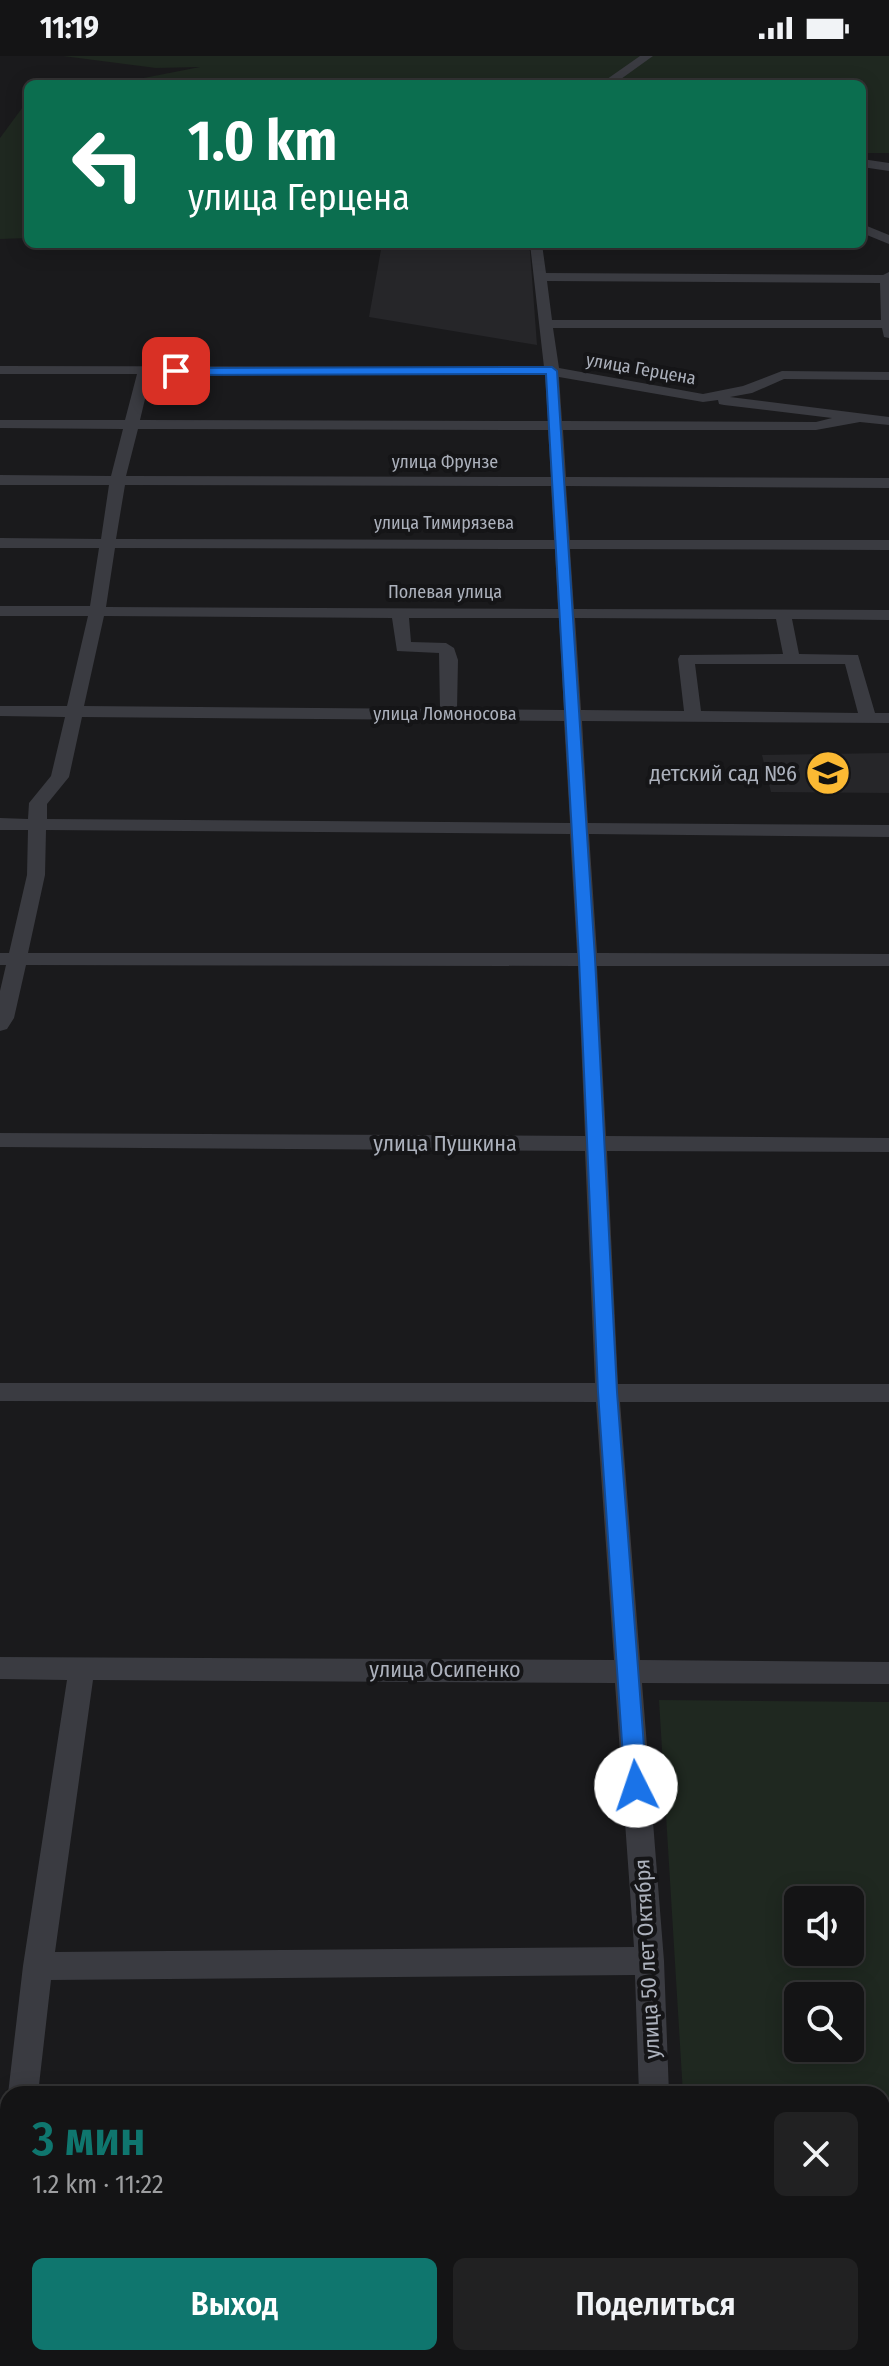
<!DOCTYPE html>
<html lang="ru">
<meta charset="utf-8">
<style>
body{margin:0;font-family:"Fira Sans Condensed",sans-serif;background:#212122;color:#f1f3f6;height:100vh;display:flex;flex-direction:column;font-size:30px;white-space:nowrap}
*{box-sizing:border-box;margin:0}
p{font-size:26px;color:#9d9ea0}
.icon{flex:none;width:44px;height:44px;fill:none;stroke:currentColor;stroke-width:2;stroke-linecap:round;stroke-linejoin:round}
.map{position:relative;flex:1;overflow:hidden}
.sheet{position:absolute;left:0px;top:2030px;width:890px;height:280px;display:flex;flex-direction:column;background:#141415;border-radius:24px 24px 0 0;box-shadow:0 4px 20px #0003,0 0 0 2px #333334}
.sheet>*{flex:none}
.hud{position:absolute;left:24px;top:24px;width:842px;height:168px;border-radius:12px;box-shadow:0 4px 20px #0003,0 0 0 2px #333334;background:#0b6e4f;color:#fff;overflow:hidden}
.tools{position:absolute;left:784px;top:1830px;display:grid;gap:16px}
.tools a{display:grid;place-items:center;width:80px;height:80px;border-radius:12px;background:#141415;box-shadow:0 4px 20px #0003,0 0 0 2px #333334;font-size:40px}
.pin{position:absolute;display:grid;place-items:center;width:68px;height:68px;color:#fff;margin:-34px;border-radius:16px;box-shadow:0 4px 12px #0006}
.me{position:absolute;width:88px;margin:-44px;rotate:356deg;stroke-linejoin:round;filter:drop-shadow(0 0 6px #0008)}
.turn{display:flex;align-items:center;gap:28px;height:168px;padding:0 32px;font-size:36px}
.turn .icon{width:104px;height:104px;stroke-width:2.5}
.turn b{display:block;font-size:56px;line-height:68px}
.round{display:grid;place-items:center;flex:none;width:84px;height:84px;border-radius:12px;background:#212122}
.headline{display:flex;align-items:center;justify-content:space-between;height:136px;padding:0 32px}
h1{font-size:48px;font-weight:600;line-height:60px;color:#0f766e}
.cta{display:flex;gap:16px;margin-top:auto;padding:16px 32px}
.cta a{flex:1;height:92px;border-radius:12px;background:#0f766e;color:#fff;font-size:32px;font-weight:600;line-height:92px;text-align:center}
.cta a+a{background:#212122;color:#f1f3f6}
.status{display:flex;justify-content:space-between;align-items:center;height:56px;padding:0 40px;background:#141415;direction:ltr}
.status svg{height:22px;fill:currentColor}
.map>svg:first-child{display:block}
.built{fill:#262629}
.green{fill:#1f2820;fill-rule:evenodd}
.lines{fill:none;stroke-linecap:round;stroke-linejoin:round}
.minor{fill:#3a3b41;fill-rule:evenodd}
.route{fill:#1a73e8;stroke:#114b97;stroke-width:2}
.labels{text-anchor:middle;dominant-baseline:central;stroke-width:8;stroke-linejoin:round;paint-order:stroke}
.far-street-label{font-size:18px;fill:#acb1bc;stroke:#151517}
.poi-label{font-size:22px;fill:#acb1bc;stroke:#151517;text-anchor:end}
.street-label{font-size:22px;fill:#acb1bc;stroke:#151517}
</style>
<div class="status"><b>11:19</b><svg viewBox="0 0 49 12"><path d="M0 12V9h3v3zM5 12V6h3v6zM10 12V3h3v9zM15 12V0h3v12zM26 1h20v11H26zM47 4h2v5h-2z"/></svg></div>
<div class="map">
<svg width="889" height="2310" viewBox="0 0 889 2310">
<rect width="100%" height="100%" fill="#1a1a1c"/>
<!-- built -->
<path class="built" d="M382 188H525L530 195 537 289 369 261Z
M889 697V737L771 736 762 699Z"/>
<!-- green -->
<path class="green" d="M63 0H889V97H862V28H113L200 11 156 12Z
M28 44V182L0 183V82Z
M659 1644 889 1646V2232H882V2038H683ZM798 1844H850V1896H798ZM850 1940V1992H798V1940Z"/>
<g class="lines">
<!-- minor -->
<path class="minor" d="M640 0H653L614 28H600Z
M862 103 889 107V115L862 111Z
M862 168 889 179V188L862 177Z
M530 188H542L546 217 883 219 889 216V282L884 281 882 272H553L559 312 703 338 743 330 782 315 889 316V324L784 323 752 337 730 341 889 361V369L860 366 816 374H563L566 421 889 422V432L566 430 570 484H889V494L570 493 574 553 889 554V564L792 563 799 598 858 599 875 657H889V667L582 665 588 767 889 769V781L589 778 597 897 889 898V910H597L606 1080 889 1082V1096L607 1095 618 1328H889V1346H620L640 1604 889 1606V1628L642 1627 664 1905 669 2038H639L635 1919 51 1924 38 2038H8L23 1910 67 1624 0 1623V1601L614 1604 596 1346 0 1345V1327H595L585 1095 0 1091V1077L585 1080 578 910 26 909 14 962 7 973 0 975V935L6 909H0V897H9L27 819 28 774H0V762L28 763 29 747 51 720 65 661 0 660V650H67L88 560H0V550H90L99 492H0V482L101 483 109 429H0V419L111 420 123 373 0 372V364H125L137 318H0V310L544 311ZM547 225 880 227 881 264H552ZM151 318 545 319 548 365 140 364ZM559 321 703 346 718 344 719 348 724 349 832 362 816 366 562 365ZM138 373 548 374 551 421 126 420ZM125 429 551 430 554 484 116 483ZM115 492 555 493 558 553 106 551ZM104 560 392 562 397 595 439 597 440 653 84 650ZM409 562H559L564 654 457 653 458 604 454 592 446 587 411 586ZM575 562 776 563 783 598 680 599 678 603 684 655 581 654ZM695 608H845L858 657 701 655ZM82 661 564 665 570 767 47 763V748L69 721ZM46 774 570 778 577 897H28L45 819ZM93 1624 615 1627 634 1891 55 1896Z
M8 2147V2244L0 2247V2151Z
M882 2264H889V2296H882Z
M0 2267H8V2299H0Z
M646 2302H678L679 2310H647Z"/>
</g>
<!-- route -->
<path class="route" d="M552 311 557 315 595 902 617 1336 647 1730 644 1737 636 1740 628 1737 625 1730 598 1336 579 902 546 318 176 319 171 315 176 312Z"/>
<!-- icons -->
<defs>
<g id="school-disc" transform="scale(2.3)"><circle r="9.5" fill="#fbb933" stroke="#151517"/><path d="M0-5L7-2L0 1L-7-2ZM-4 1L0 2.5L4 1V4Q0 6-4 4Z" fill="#111"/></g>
</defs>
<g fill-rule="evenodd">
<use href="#school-disc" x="828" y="717"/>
</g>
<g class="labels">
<!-- far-street labels -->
<g class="far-street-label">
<text transform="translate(641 313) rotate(10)">улица Герцена</text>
<text x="445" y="406">улица Фрунзе</text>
<text x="444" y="467">улица Тимирязева</text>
<text x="445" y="536">Полевая улица</text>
<text x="445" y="658">улица Ломоносова</text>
</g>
<!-- poi labels -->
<g class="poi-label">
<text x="797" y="717">детский сад №6</text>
</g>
<!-- street labels -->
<g class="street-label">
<text x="445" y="1087">улица Пушкина</text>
<text x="445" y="1613">улица Осипенко</text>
<text transform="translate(647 1903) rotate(-93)">улица 50 лет Октября</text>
</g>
</g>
</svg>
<div class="tools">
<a><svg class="icon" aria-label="sound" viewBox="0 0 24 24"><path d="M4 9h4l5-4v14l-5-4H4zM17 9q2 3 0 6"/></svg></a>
<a><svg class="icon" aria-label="search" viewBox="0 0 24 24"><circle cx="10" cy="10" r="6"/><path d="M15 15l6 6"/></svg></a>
</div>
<div class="pin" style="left:176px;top:315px;background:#d93025"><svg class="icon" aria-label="arrive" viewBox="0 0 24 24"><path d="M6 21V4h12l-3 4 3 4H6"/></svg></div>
<svg class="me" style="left:636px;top:1730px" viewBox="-20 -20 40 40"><circle r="19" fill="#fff"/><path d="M0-13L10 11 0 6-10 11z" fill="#1a73e8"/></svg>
<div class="hud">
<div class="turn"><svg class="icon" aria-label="left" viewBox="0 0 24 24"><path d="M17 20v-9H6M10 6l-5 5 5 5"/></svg><div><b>1.0 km</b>улица Герцена</div></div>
</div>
<section class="sheet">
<div class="headline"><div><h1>3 мин</h1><p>1.2 km · 11:22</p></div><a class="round"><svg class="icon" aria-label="close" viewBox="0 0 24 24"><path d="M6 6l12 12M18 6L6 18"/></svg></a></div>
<div class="cta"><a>Выход</a><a>Поделиться</a></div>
</section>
</div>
